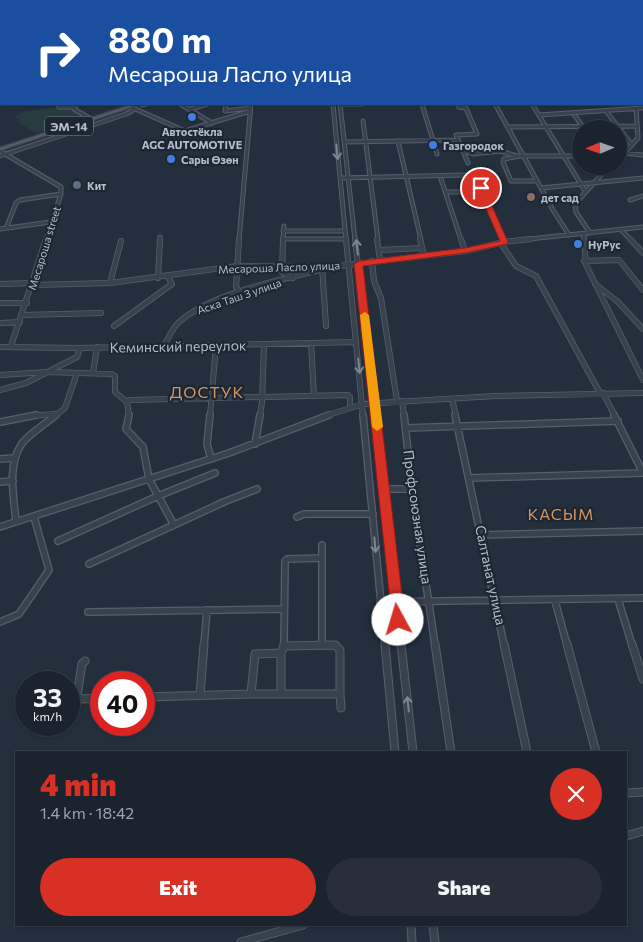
<!DOCTYPE html>
<meta charset="utf-8">
<style>
body{margin:0;font-family:Commissioner,sans-serif;background:#282f3a;color:#f1f3f6;height:100vh;display:flex;flex-direction:column;font-size:19px;white-space:nowrap}
*{box-sizing:border-box;margin:0}
p{font-size:16px;color:#a0a4aa}
.icon{flex:none;width:28px;height:28px;fill:none;stroke:currentColor;stroke-width:2;stroke-linecap:round;stroke-linejoin:round}
.map{position:relative;flex:1;overflow:hidden}
.side{position:absolute;left:15px;top:751px;width:612px;height:175px;display:flex;flex-direction:column;background:#1b232e;border-radius:0px;box-shadow:0 1px 4px #0004,0 0 0 1px #39404a}
.side>*{flex:none}
.guide{position:absolute;left:0px;top:0px;width:644px;height:105px;box-shadow:0 1px 4px #0004,0 0 0 1px #39404a;background:#1a4fa0;color:#fff;overflow:hidden}
.needle{width:32px;rotate:268deg}
.fabs{position:absolute;left:572px;top:120px;display:grid;gap:10px}
.fabs a{display:grid;place-items:center;width:55px;height:55px;border-radius:50%;background:#1b232e;box-shadow:0 1px 4px #0004,0 0 0 1px #39404a;font-size:25px}
.speed{position:absolute;left:15px;top:671px;display:flex;gap:10px;font-size:25px;font-weight:700;text-align:center}
.speed>*{display:grid;place-content:center;width:65px;height:65px;border-radius:50%;background:#1b232e;box-shadow:0 1px 4px #0004,0 0 0 1px #39404a;line-height:1}
.speed small{font-size:12px;font-weight:400}
.speed .limit{border:8px solid #d22;background:#fff;color:#111}
.pin{position:absolute;display:grid;place-items:center;width:42px;height:42px;color:#fff;margin:-21px;border:2px solid #fff;border-radius:50%;box-shadow:0 1px 5px #0007}
.me{position:absolute;width:55px;margin:-28px;rotate:354deg;stroke-linejoin:round;filter:drop-shadow(0 0 4px #0008)}
.turn{display:flex;align-items:center;gap:18px;height:105px;padding:0 25px;font-size:22px}
.turn .icon{width:65px;height:65px;stroke-width:2.5}
.turn b{display:block;font-size:35px;line-height:42px}
.round{display:grid;place-items:center;flex:none;width:52px;height:52px;border-radius:26px;background:#282f3a}
.head{display:flex;align-items:center;justify-content:space-between;height:85px;padding:0 25px}
h1{font-size:30px;font-weight:800;line-height:38px;color:#d93025}
.action{display:flex;gap:10px;margin-top:auto;padding:10px 25px}
.action a{flex:1;height:58px;border-radius:30px;background:#d93025;color:#fff;font-size:20px;font-weight:800;line-height:58px;text-align:center}
.action a+a{background:#282f3a;color:#f1f3f6}
.map>svg:first-child{display:block}
.green{fill:#263c3f}
.lines{fill:none;stroke-linecap:round;stroke-linejoin:round}
.minor-far4-casing{stroke:#565f6c;stroke-width:4}
.minor-far3-casing{stroke:#565f6c;stroke-width:5}
.minor-far2-casing{stroke:#565f6c;stroke-width:6}
.minor-far1-casing{stroke:#565f6c;stroke-width:8}
.minor-casing{stroke:#565f6c;stroke-width:9}
.major-casing{stroke:#414a57;stroke-width:3}
.minor-far4{stroke:#38414e;stroke-width:2.5}
.minor-far3{stroke:#38414e;stroke-width:3}
.minor-far2{stroke:#38414e;stroke-width:4.5}
.minor-far1{stroke:#38414e;stroke-width:5.5}
.minor{stroke:#38414e;stroke-width:7}
.major{fill:#56606e;fill-rule:evenodd}
.oneway{stroke:#7c8592}
.route{fill:#d93025;stroke:#8d1f18}
.slow{fill:#f59e0b}
.shop-dot{fill:#3f7fe0;stroke:#1d2633;stroke-width:2}
.service-dot{fill:#5c6f8a;stroke:#1d2633;stroke-width:2}
.education-dot{fill:#8d6e63;stroke:#1d2633;stroke-width:2}
.labels{text-anchor:middle;dominant-baseline:central;stroke-width:4.5;stroke-linejoin:round;paint-order:stroke}
.far-poi-label{font-size:11px;font-weight:bold;fill:#b4bcc9;stroke:#1d2633;text-anchor:start}
.far-street-label{font-size:11px;fill:#b4bcc9;stroke:#1d2633}
.shield{fill:#1d2633;stroke:#878f9c;stroke-width:1}
.shield-label{font-size:12px;font-weight:bold;fill:#b4bcc9}
.street-label{font-size:14px;fill:#b4bcc9;stroke:#1d2633}
.quarter-label{font-size:16px;letter-spacing:1px;fill:#d59563;stroke:#1d2633}
</style>
<div class="map">
<svg width="643" height="942" viewBox="0 0 643 942">
<rect width="100%" height="100%" fill="#242f3e"/>
<!-- green -->
<path class="green" d="M56 107H73L72 110 84 117 37 133 20 124V118H13L22 112Z"/>
<g class="lines">
<!-- minor-far4 casing -->
<g class="minor-far4-casing">
<path id="minor-far4" d="M140 0 154 1
M602 0 643 1
M17 1 19 0
M49 1 51 0
M203 1 227 0
M281 1 298 0
M360 1 396 0
M0 47 1 44
M340 104H364
M143 105 146 104
M204 105 207 104"/>
</g>
<!-- minor-far3 casing -->
<g class="minor-far3-casing">
<path id="minor-far3" d="M61 104 59 107H75
M75 104 74 109 91 119
M180 104 212 123
M226 104 225 111 250 108
M333 104 346 240
M340 104 355 240
M340 104H364
M422 104 437 154
M457 104 459 107 466 108 477 134 456 135 468 163
M495 104 553 210 569 235
M532 104 585 191
M142 105 146 104
M133 108 185 131 250 111
M191 109 207 104
M606 111 632 145
M573 113 583 127
M539 115 643 108
M363 121 378 240
M508 127 637 126
M398 141 421 240
M345 142 458 140
M0 151 61 187V194L46 240
M464 151 473 154 500 151 517 156
M624 153 643 155
M0 156 126 114 132 111 133 105
M619 159 638 138 636 109
M440 176 461 240
M340 178 465 175
M537 181H511L503 162 504 159 520 156H581
M481 188 503 240
M541 188 643 178
M446 192H483
M630 200 643 196
M7 226 16 203 20 200 61 194
M0 229 51 222
M621 230 631 240
M283 231H345
M590 233 576 212 575 204 609 166
M584 234V240
M283 239H346
M160 240V237
M239 240 251 104
M283 240 284 226
M520 240 643 227"/>
</g>
<!-- minor-far2 casing -->
<g class="minor-far2-casing">
<path id="minor-far2" d="M239 239 236 287 240 293
M283 239 282 272 293 278
M346 239 363 416
M355 239 375 416
M377 239 380 260
M420 239 424 255
M461 239 465 251
M503 239 504 242 502 245 516 266 536 276 600 393
M584 239 586 265 643 380
M630 239 643 253
M379 250 422 248
M372 261 374 281 381 298 397 401
M584 261 619 260 643 290
M322 266 326 326
M158 278 160 239
M110 283 121 241
M0 284 33 283
M595 284 617 301 643 329
M33 285 110 283 237 266 330 267 465 251 504 242 531 239
M0 303H27
M22 315 101 313
M0 323 20 322
M114 326 172 284 168 277
M311 343 314 396
M11 346 46 239
M164 346C168 338 172 329 178 323 212 292 283 280 327 268
M0 347 80 348 356 342
M93 373 97 347
M0 375 48 372 111 374 115 376V392L127 402
M0 390 26 383 77 357 80 348
M603 393 615 416
M452 399 456 416
M402 401 404 416
M29 416 56 414
M55 416 65 408 77 373
M129 416 127 402 130 400 348 395 350 397V407
M210 416 216 345
M260 416 262 402 264 345
M325 416 363 404 495 396 643 393"/>
</g>
<!-- minor-far1 casing -->
<g class="minor-far1-casing">
<path id="minor-far1" d="M129 415 126 429 143 447 149 479 174 525
M210 415 207 444 211 459
M363 415 385 645
M375 415 401 645
M404 415 412 489 435 645
M455 415 504 645
M614 415 643 473
M0 422 36 415
M406 428 618 421
M255 444 260 415
M0 459 15 458
M470 478 643 473
M0 482 13 481
M384 489H412
M297 517 304 514H373
M16 522C14 499 7 466 21 445 27 435 47 423 56 415
M0 527 229 453 329 415
M482 535 643 531
M58 541 158 496 215 473
M322 545V645
M89 564 226 501 257 489
M618 599 632 645
M555 601 567 645
M380 602 643 598
M88 612 284 609
M0 622 19 614 49 570 34 517
M204 645 207 610
M284 645 285 561 287 559 322 558
M326 645H335"/>
</g>
<!-- minor casing -->
<g class="minor-casing">
<path id="minor" d="M385 644 395 752
M401 644 413 752
M435 644 451 752
M504 644 527 752
M567 644 596 752
M632 644 643 679
M284 646V644
M281 653 255 654 251 694H340L341 708
M85 661 82 664 77 696 81 699 101 698
M281 694V653L284 646 335 645 340 650V694
M200 695 204 644
M144 697 251 694
M626 793 643 792
M626 836 643 831
M411 925 412 942
M433 925 435 942
M241 942 303 925"/>
</g>
<!-- major casing -->
<g class="major-casing">
<path id="major" d="M348 0H351V1H349Z
M642 11H643V13H642Z
M0 64H1V66H0Z
M642 73H643V75H642Z
M135 104H140L0 150V148Z"/>
</g>
<!-- minor-far4 -->
<use href="#minor-far4" class="minor-far4"/>
<!-- minor-far3 -->
<use href="#minor-far3" class="minor-far3"/>
<!-- minor-far2 -->
<use href="#minor-far2" class="minor-far2"/>
<!-- minor-far1 -->
<use href="#minor-far1" class="minor-far1"/>
<!-- minor -->
<use href="#minor" class="minor"/>
<!-- major -->
<use href="#major" class="major"/>
</g>
<!-- one-way arrows -->
<defs><path id="oneway-shaft" d="M-6 0H5M1.5-3L5.5 0L1.5 3" fill="none" stroke-width="1.6" stroke-linecap="round" stroke-linejoin="round" transform="scale(1.25)"/></defs>
<g class="oneway">
<use href="#oneway-shaft" transform="translate(337 152) rotate(85)"/>
<use href="#oneway-shaft" transform="translate(357 247) rotate(-96)"/>
<use href="#oneway-shaft" transform="translate(359 366) rotate(84)"/>
<use href="#oneway-shaft" transform="translate(375 545) rotate(85)"/>
<use href="#oneway-shaft" transform="translate(408 704) rotate(-96)"/>
</g>
<!-- route -->
<path class="route" d="M478 186 484 188 508 242 507 244 465 253 363 266 405 620 403 624 398 626 393 624 392 620 354 264 359 261 465 248 500 241 477 188Z"/>
<!-- slow -->
<path class="slow" d="M365 312 369 315 383 427 377 431 372 427 360 315Z"/>
<!-- markers -->
<g class="shop-dot">
<circle cx="192" cy="117" r="5"/>
<circle cx="433" cy="145" r="5"/>
<circle cx="171" cy="159" r="5"/>
<circle cx="578" cy="244" r="5"/>
</g>
<circle class="service-dot" cx="77" cy="185" r="5"/>
<circle class="education-dot" cx="531" cy="197" r="5"/>
<g class="labels">
<!-- far-poi labels -->
<g class="far-poi-label">
<text x="192" y="131" text-anchor="middle">Автостёкла<tspan x="192" dy="13">AGC AUTOMOTIVE</tspan></text>
<text x="443" y="145">Газгородок</text>
<text x="181" y="159">Сары Өзөн</text>
<text x="87" y="185">Кит</text>
<text x="541" y="197">дет сад</text>
<text x="588" y="244">НуРус</text>
</g>
<!-- far-street labels -->
<g class="far-street-label">
<text transform="translate(44 248) rotate(-73)">Месароша street</text>
<text transform="translate(279 267) rotate(-2)">Месароша Ласло улица</text>
<text transform="translate(239 296) rotate(-19)">Аска Таш 3 улица</text>
</g>
<!-- shield labels -->
<rect class="shield" x="45" y="116.5" width="48" height="19" rx="4"/>
<g class="shield-label">
<text x="69" y="126">ЭМ-14</text>
</g>
<!-- street labels -->
<g class="street-label">
<text transform="translate(178 346) rotate(-1)">Кеминский переулок</text>
<text transform="translate(418 517) rotate(82)">Профсоюзная улица</text>
<text transform="translate(491 575) rotate(78)">Салтанат улица</text>
</g>
<!-- quarter labels -->
<g class="quarter-label">
<text x="207" y="391">ДОСТУК</text>
<text x="561" y="513">КАСЫМ</text>
</g>
</g>
</svg>
<div class="fabs">
<a><svg class="needle" viewBox="-14 -14 28 28"><path d="M0-13l5 13h-10z" fill="#e53935"/><path d="M0 13l5-13h-10z" fill="#a0a4aa"/></svg></a>
</div>
<div class="speed"><div>33<small>km/h</small></div><div class="limit">40</div></div>
<div class="pin" style="left:481px;top:188px;background:#d93025"><svg class="icon" aria-label="arrive" viewBox="0 0 24 24"><path d="M6 21V4h12l-3 4 3 4H6"/></svg></div>
<svg class="me" style="left:398px;top:620px" viewBox="-20 -20 40 40"><circle r="19" fill="#fff"/><path d="M0-13L10 11 0 6-10 11z" fill="#d93025"/></svg>
<div class="guide">
<div class="turn"><svg class="icon" aria-label="right" viewBox="0 0 24 24"><path d="M7 20v-9h11M14 6l5 5-5 5"/></svg><div><b>880 m</b>Месароша Ласло улица</div></div>
</div>
<section class="side">
<div class="head"><div><h1>4 min</h1><p>1.4 km · 18:42</p></div><a class="round" style="background:#d93025;color:#fff"><svg class="icon" aria-label="close" viewBox="0 0 24 24"><path d="M6 6l12 12M18 6L6 18"/></svg></a></div>
<div class="action"><a>Exit</a><a>Share</a></div>
</section>
</div>
